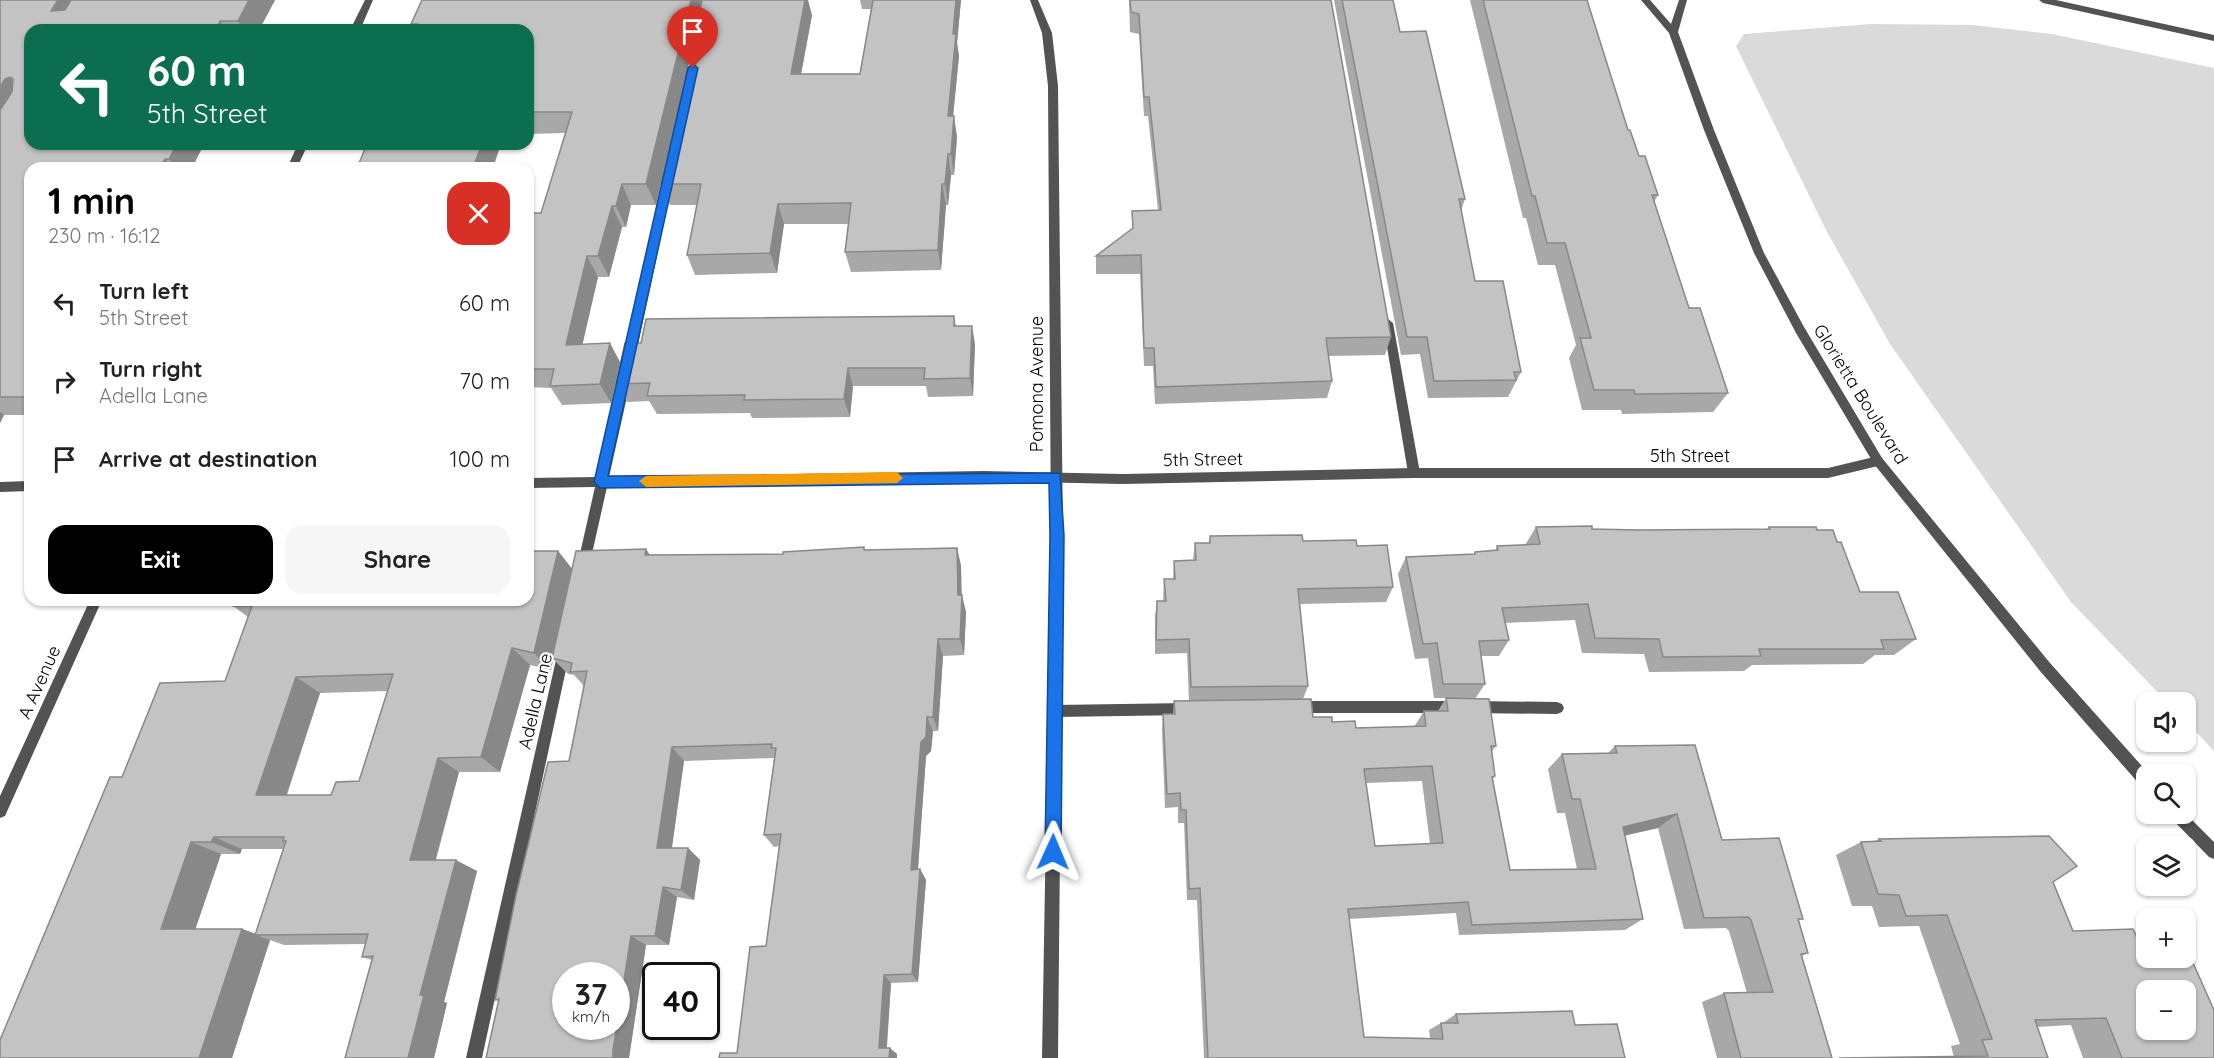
<!DOCTYPE html>
<meta charset="utf-8">
<style>
body{margin:0;font-family:Quicksand,sans-serif;background:#f6f6f6;color:#222;height:100vh;display:flex;flex-direction:column;font-size:22px;white-space:nowrap}
*{box-sizing:border-box;margin:0}
p{font-size:20px;color:#767676}
.icon{flex:none;width:33px;height:33px;fill:none;stroke:currentColor;stroke-width:2;stroke-linecap:round;stroke-linejoin:round}
.map{position:relative;flex:1;overflow:hidden}
.panel{position:absolute;left:24px;top:162px;width:510px;height:444px;display:flex;flex-direction:column;background:#fff;border-radius:18px;box-shadow:0 2px 4px #0004}
.panel>*{flex:none}
.top-card{position:absolute;left:24px;top:24px;width:510px;height:126px;border-radius:18px;box-shadow:0 2px 4px #0004;background:#0b6e4f;color:#fff;overflow:hidden}
.tools{position:absolute;left:2136px;top:692px;display:grid;gap:12px}
.tools a{display:grid;place-items:center;width:60px;height:60px;border-radius:12px;background:#fff;box-shadow:0 2px 4px #0004;font-size:30px}
.speed{position:absolute;left:552px;top:962px;display:flex;gap:12px;font-size:30px;font-weight:700;text-align:center}
.speed>*{display:grid;place-content:center;width:78px;height:78px;border-radius:50%;background:#fff;box-shadow:0 2px 4px #0004;line-height:1}
.speed small{font-size:15px;font-weight:400}
.speed .limit{border:3px solid #111;border-radius:9px;background:#fff;color:#111}
.pin{position:absolute;display:grid;place-items:center;width:51px;height:51px;color:#fff;margin:-62px -26px;border-radius:50% 50% 50% 0;rotate:-45deg;box-shadow:0 0 6px #0007}
.pin .icon{rotate:45deg}
.me{position:absolute;width:66px;margin:-33px;rotate:1deg;stroke-linejoin:round;filter:drop-shadow(0 0 4px #0008)}
.turn{display:flex;align-items:center;gap:21px;height:126px;padding:0 24px;font-size:27px}
.turn .icon{width:78px;height:78px;stroke-width:2.5}
.turn b{display:block;font-size:42px;line-height:51px}
.round{display:grid;place-items:center;flex:none;width:63px;height:63px;border-radius:18px;background:#f6f6f6}
.head{display:flex;align-items:center;justify-content:space-between;height:102px;padding:0 24px}
h1{font-size:36px;font-weight:800;line-height:45px;color:#000}
.action{display:flex;gap:12px;margin-top:auto;padding:12px 24px}
.action a{flex:1;height:69px;border-radius:18px;background:#000;color:#fff;font-size:24px;font-weight:800;line-height:69px;text-align:center}
.action a+a{background:#f6f6f6;color:#222}
ul{padding:0;list-style:none}
li{display:flex;align-items:center;gap:18px;height:78px;padding:0 24px}
li div{flex:1}
li b{display:block;font-size:22px}
li em{font-style:normal}
.map>svg:first-child{display:block}
.green{fill:#dadada}
.lines{fill:none;stroke-linecap:round;stroke-linejoin:round}
.service{fill:#535353;fill-rule:evenodd}
.minor{fill:#535353;fill-rule:evenodd}
.tertiary{fill:#535353;fill-rule:evenodd}
.wall{fill:#a8a8a8;fill-rule:evenodd}
.shaded-wall{fill:#888}
.building{fill:#c3c3c3;stroke:#888;stroke-width:1.5;fill-rule:evenodd}
.route{fill:#1a73e8;stroke:#114b97;stroke-width:1.5}
.slow{fill:#f59e0b}
.labels{text-anchor:middle;dominant-baseline:central;stroke-width:4.5;stroke-linejoin:round;paint-order:stroke}
.street-label{font-size:18px;fill:#000;stroke:#fff}
</style>
<div class="map">
<svg width="2214" height="1058" viewBox="0 0 2214 1058">
<rect width="100%" height="100%" fill="#fff"/>
<!-- green -->
<path class="green" d="M1871 24 1973 25 2052 34 2214 68V751L2186 721V702H2167L2071 602 1890 344 1826 230 1736 46 1744 34Z"/>
<g class="lines">
<!-- service -->
<path class="service" d="M2039 0H2056L2214 35V41L2043 3Z
M1388 319 1393 323 1420 473 1418 476H1410L1408 473 1383 323Z
M1296 701H1456L1461 703 1463 707 1461 711 1456 713H1296L1291 711 1289 707 1291 703Z
M1473 701 1557 702 1562 704 1564 708 1562 712 1557 714 1473 713 1468 711 1466 707 1468 703Z
M1189 703 1194 705 1196 709 1194 713 1189 715 1055 717 1050 715 1048 711 1050 707 1055 705Z"/>
<!-- minor -->
<path class="minor" d="M365 0H373L360 30H350Z
M298 144H308L297 168H287Z
M668 176 673 180 635 359 629 363 623 359 663 180Z
M625 375 631 379 609 477 984 471 1123 474 1414 468H1828L1878 456 1882 458 1884 461 1882 464 1878 466 1828 478H1414L1123 484 984 481 607 487 589 567 587 571 583 572 579 571 577 567 595 487 528 488V478L597 477 619 379Z
M30 481V491L0 492V482Z
M90 600H102L5 816 0 818V796Z
M564 645 568 647 570 651 482 1058H466L558 651 560 647Z"/>
<!-- tertiary -->
<path class="tertiary" d="M1030 0H1038L1052 33 1058 86 1063 536 1058 1058H1042L1051 536 1048 86 1042 33Z
M1641 0H1650L1671 24 1679 0H1687L1678 32 1714 130 1764 253 1804 327 1882 458 2050 663 2149 774H2146V787L2141 786 2040 671 1874 464 1796 333 1754 253 1704 130 1669 33Z
M2169 813H2185L2214 842V859L2209 857 2171 818Z"/>
</g>
<!-- wall -->
<path class="wall" d="M0 0H275L259 30H30V144H204L192 168H30V415H4L0 423Z
M860 0H961L957 43 959 56 953 116 957 137 954 175H951L948 205H946L941 270 851 272 845 252 848 224H784L777 273 695 275 687 255 697 205H670L661 184 664 167 656 205H631L626 227H622L609 277H598L582 344 620 362 611 403 562 405 551 388 528 387V213H541L565 133 528 134V30H415L411 24 812 15 801 74H860L871 9H862Z
M1129 0H1331L1391 337 1385 355 1328 356 1332 381 1327 398 1155 404 1153 366H1144L1140 274H1096V256L1132 229V211L1158 210 1148 116H1144L1139 34 1130 32Z
M1334 0H1393L1400 32 1465 199 1461 211 1475 281 1521 372 1508 397 1428 398 1420 354 1401 355Z
M1470 0H1587L1628 130 1639 156 1658 195 1654 202 1689 308 1728 393 1713 412 1622 414 1621 410H1582L1569 358 1576 345 1555 265H1538L1526 218H1523Z
M954 316 956 326 975 344 973 396 928 397 926 386H853L850 417 752 418 750 413 657 414 649 401 627 402 616 384 641 343Z
M1536 527 1639 530 1767 529 1769 527 1817 530 1837 542 1860 592 1916 639 1894 655H1875L1863 664 1752 665 1744 671 1649 672 1644 654 1582 653 1575 620 1505 623 1509 640 1499 656H1481L1485 684 1475 699 1496 746 1492 751 1495 776 1493 779 1510 870 1577 869 1565 813H1557L1548 769 1562 754 1608 753 1615 746 1722 840 1803 919 1799 920 1808 953 1802 956 1832 1058H1717L1702 1002 1724 993H1747L1729 931 1726 928 1684 929 1658 828 1625 835 1643 919 1625 930 1459 935 1456 913 1349 919 1364 1037 1430 1038 1429 1030 1441 1023H1444V1022L1456 1014 1575 1025 1625 1058H1204L1197 900H1187L1184 823H1178V807L1165 808 1162 730 1163 714H1173L1174 701 1313 717 1356 728 1414 727 1424 711H1438L1446 698H1434L1428 658 1415 659 1398 574 1406 557 1473 555 1475 552 1495 551 1497 546 1525 545ZM1422 781 1430 844 1375 846 1366 783Z
M1210 536 1303 541 1357 546 1393 587 1386 602 1300 604 1308 686 1303 699 1189 701 1187 653 1155 654V616L1157 601H1163L1164 579H1173L1174 561 1193 560 1195 543H1209Z
M957 548 961 566V595L966 612 964 655 943 656 938 731H933L931 751 926 756 918 869H920L926 880 918 982 891 983 887 1048 897 1054V1058H719L737 1053 766 946 779 846 774 847 764 835 774 758 684 761 672 848H688L700 860 694 900 677 897 669 945H646L629 1058H486L499 1001 495 1000 569 761 584 686 574 675 568 674 553 659 551 670 530 665 500 772H459L436 860 477 871 444 1002 447 1003 434 1058H345L372 960 362 957 365 944 284 945 270 940 232 1058H0L122 777 225 681 248 617 233 606 558 551 572 569 650 555 783 554 865 550ZM387 691 359 781 331 795H287L320 693ZM242 849H284L256 934 242 929H195L221 854H240Z
M1879 839 2053 882 2073 931 2140 944 2214 1058H2083L2071 1025 2037 1027 2048 1058 1954 1057 1951 1046 1960 1044 1919 926 1879 927 1872 906H1852L1836 855 1861 842H1874Z"/>
<!-- shaded-wall -->
<path class="shaded-wall" d="M58 0H88L71 30 51 11Z
M249 0H275L259 30H244L238 21Z
M691 0H703L656 205 646 184Z
M805 0H808L812 15 797 96 791 74Z
M956 0H961L957 43 959 56 951 137 948 116Z
M220 21 227 30H216Z
M10 77 29 98 0 139V87L5 79Z
M954 116 957 137 954 175 951 154Z
M177 144H204L192 168H176L169 159Z
M482 144H501L493 168H473Z
M948 154 951 175 948 205 945 184Z
M165 159 172 168H160Z
M622 184 631 205 626 227 616 206Z
M942 184 946 205 941 270 938 250Z
M778 204 784 224 777 273 770 253Z
M612 206 622 227 609 277 598 256Z
M587 256 598 277 578 364 566 345Z
M972 326 975 344 973 396 970 378Z
M610 343 620 362 611 403 600 384Z
M848 368 853 386 850 417 844 399Z
M0 412 4 415 0 423Z
M957 548 961 566 962 603V595L966 612 964 655 960 639 958 595Z
M646 549 658 567 645 555Z
M558 551 573 570 551 670 534 653Z
M938 639 943 656 938 731 933 717Z
M512 648 530 665 500 772 481 757Z
M296 677 320 693 282 808 256 795Z
M927 717 933 731 931 751 926 756 917 881 911 870 921 742Z
M672 747 684 761 670 860 657 848Z
M438 758 459 772 432 872 410 860Z
M1677 814 1658 828 1606 840 1623 827Z
M214 837 242 849 240 854 211 842Z
M191 842 221 854 192 939 161 929Z
M688 848 700 860 694 900 681 890Z
M456 860 477 871 444 1002 447 1003 434 1058H408L420 995Z
M920 869 926 880 918 982 912 974Z
M663 887 677 897 669 945 655 936Z
M242 929 259 935H255L270 940 232 1058H199Z
M631 936 646 945 629 1058H613V1050Z
M884 975 891 983 886 1054 879 1048Z
M890 1048 897 1054V1058H889Z"/>
<!-- building -->
<path class="building" d="M0 0H58L51 11 65 10 71 0H249L238 21H220L216 30H30V144H177L169 159H165L160 168H30V397H0V110L12 92 13 79 10 77 5 79 0 87Z
M422 0H691L646 184H622L616 206H612L598 256H587L566 345 610 343 600 384 550 386 554 369H528V213H541L572 112H528V30H415L418 24H411Z
M702 0H805L791 74H860L873 0H956L953 34H956L948 116H954L951 154H948L945 184H942L938 250 845 252 851 203 778 204 770 253 687 255 701 184H661Z
M1130 0H1331L1391 337 1326 338 1332 381 1156 387 1154 348H1144L1141 255 1096 256 1133 228 1132 211 1161 210 1149 97H1144L1139 14 1131 12Z
M1342 0H1393L1400 32 1426 31 1465 199H1459L1475 281H1503L1521 372H1514L1516 380 1434 381 1427 337H1407Z
M1483 0H1587L1628 130H1630L1639 156H1645L1658 195H1652L1689 308H1700L1728 393 1635 394 1634 390H1594L1580 338H1591L1565 243H1547L1535 196H1532Z
M367 144H482L473 168H357Z
M954 316V326H972L970 378 924 379 925 368H848L844 399 744 400 745 395 647 396 650 383 616 384 625 343H641L646 319Z
M1592 526V529L1639 530 1770 529 1769 527H1816L1817 530H1833L1837 542H1841L1860 592H1898L1916 639 1881 640 1884 649H1759L1761 656 1663 657 1659 639 1595 638 1588 604 1502 608 1509 640 1479 641 1485 684H1443L1437 643 1423 644 1406 557 1475 554V552L1498 550 1497 546 1540 544 1536 527Z
M1302 535 1303 541 1356 540 1357 546 1387 545 1393 587 1298 589 1308 686 1191 687 1189 639 1156 640 1157 601H1166L1164 579H1175L1174 561 1196 560 1195 543H1210V536Z
M864 547V550L957 548 958 595H962L960 639H938L933 717H927L926 737 921 742 911 870 920 869 912 974 884 975 879 1048H890L889 1058H719L720 1053H737L750 947 766 946 781 834 764 835 776 748H771L772 744 672 747 657 848H688L681 890 663 887 655 936H631L613 1050V1058H486L499 999 495 1000 516 895 548 762 569 761 587 671 570 672 572 663 552 658 576 551 646 549 645 555 783 554V552ZM566 975H616V1026H566Z
M528 551H558L534 653 512 648 481 757 438 758 410 860H456L420 995H424L408 1058H345L373 956 362 957 368 934 255 935 286 841H283L284 837H214L211 842H191L161 929H242L199 1058H0V1040L110 777H122L160 683 225 681 252 606H233L235 600H528ZM393 674 359 781 336 782 331 795H256L296 677Z
M1446 698 1489 699 1496 746H1491L1495 776 1492 777 1510 870 1596 869 1580 799H1572L1562 754 1617 753 1615 746 1695 745 1722 840 1779 838 1803 919H1798L1808 953 1801 954 1832 1058H1741L1724 993 1773 992 1751 920 1748 917 1704 918 1677 814 1623 827 1643 919 1472 925 1468 902 1348 909 1364 1037 1443 1039 1441 1023H1458L1456 1014 1572 1011 1575 1025 1617 1024 1625 1058H1208L1200 888 1189 889 1186 810H1181L1180 793 1167 794 1163 714H1175L1174 701 1311 699 1313 717H1332V722L1355 721 1356 728 1426 726 1424 711H1448ZM1432 766 1443 843 1375 846 1364 769Z
M2049 836 2077 866 2053 882 2073 931 2133 929 2140 944H2146V957H2186V947L2214 1010V1058H2122L2106 1018 2035 1020 2048 1058H1839L1988 1056 1982 1040 1992 1039 1947 915 1906 916 1899 895 1878 894 1861 842 1881 841 1879 839ZM2146 990H2186V1029H2146Z"/>
<!-- route -->
<path class="route" d="M693 64 698 68 608 476 1060 473 1064 536 1061 852 1058 858 1053 860 1047 858 1045 852 1050 536 1049 483 600 488 594 482 688 68Z"/>
<!-- slow -->
<path class="slow" d="M897 472 903 478 897 483 646 487 639 481 646 476Z"/>
<g class="labels">
<!-- street labels -->
<g class="street-label">
<text transform="translate(1036 384) rotate(-90)">Pomona Avenue</text>
<text transform="translate(1861 394) rotate(58)">Glorietta Boulevard</text>
<text x="1690" y="455">5th Street</text>
<text transform="translate(1203 459) rotate(-1)">5th Street</text>
<text transform="translate(39 682) rotate(-66)">A Avenue</text>
<text transform="translate(535 701) rotate(-77)">Adella Lane</text>
</g>
</g>
</svg>
<div class="tools">
<a><svg class="icon" aria-label="sound" viewBox="0 0 24 24"><path d="M4 9h4l5-4v14l-5-4H4zM17 9q2 3 0 6"/></svg></a>
<a><svg class="icon" aria-label="search" viewBox="0 0 24 24"><circle cx="10" cy="10" r="6"/><path d="M15 15l6 6"/></svg></a>
<a><svg class="icon" aria-label="layers" viewBox="0 0 24 24"><path d="M12 4l9 5-9 5-9-5zM3 14l9 5 9-5"/></svg></a>
<a>+</a>
<a>−</a>
</div>
<div class="speed"><div>37<small>km/h</small></div><div class="limit">40</div></div>
<div class="pin" style="left:693px;top:68px;background:#d93025"><svg class="icon" aria-label="arrive" viewBox="0 0 24 24"><path d="M6 21V4h12l-3 4 3 4H6"/></svg></div>
<svg class="me" style="left:1053px;top:852px" viewBox="-20 -20 40 40"><path d="M0-17L14 15 0 8-14 15z" fill="#1a73e8" stroke="#fff" stroke-width="4"/></svg>
<div class="top-card">
<div class="turn"><svg class="icon" aria-label="left" viewBox="0 0 24 24"><path d="M17 20v-9H6M10 6l-5 5 5 5"/></svg><div><b>60 m</b>5th Street</div></div>
</div>
<section class="panel">
<div class="head"><div><h1>1 min</h1><p>230 m · 16:12</p></div><a class="round" style="background:#d93025;color:#fff"><svg class="icon" aria-label="close" viewBox="0 0 24 24"><path d="M6 6l12 12M18 6L6 18"/></svg></a></div>
<ul>
<li><svg class="icon" aria-label="left" viewBox="0 0 24 24"><path d="M17 20v-9H6M10 6l-5 5 5 5"/></svg><div><b>Turn left</b><p>5th Street</p></div><em>60 m</em></li>
<li><svg class="icon" aria-label="right" viewBox="0 0 24 24"><path d="M7 20v-9h11M14 6l5 5-5 5"/></svg><div><b>Turn right</b><p>Adella Lane</p></div><em>70 m</em></li>
<li><svg class="icon" aria-label="arrive" viewBox="0 0 24 24"><path d="M6 21V4h12l-3 4 3 4H6"/></svg><div><b>Arrive at destination</b></div><em>100 m</em></li>
</ul>
<div class="action"><a>Exit</a><a>Share</a></div>
</section>
</div>
